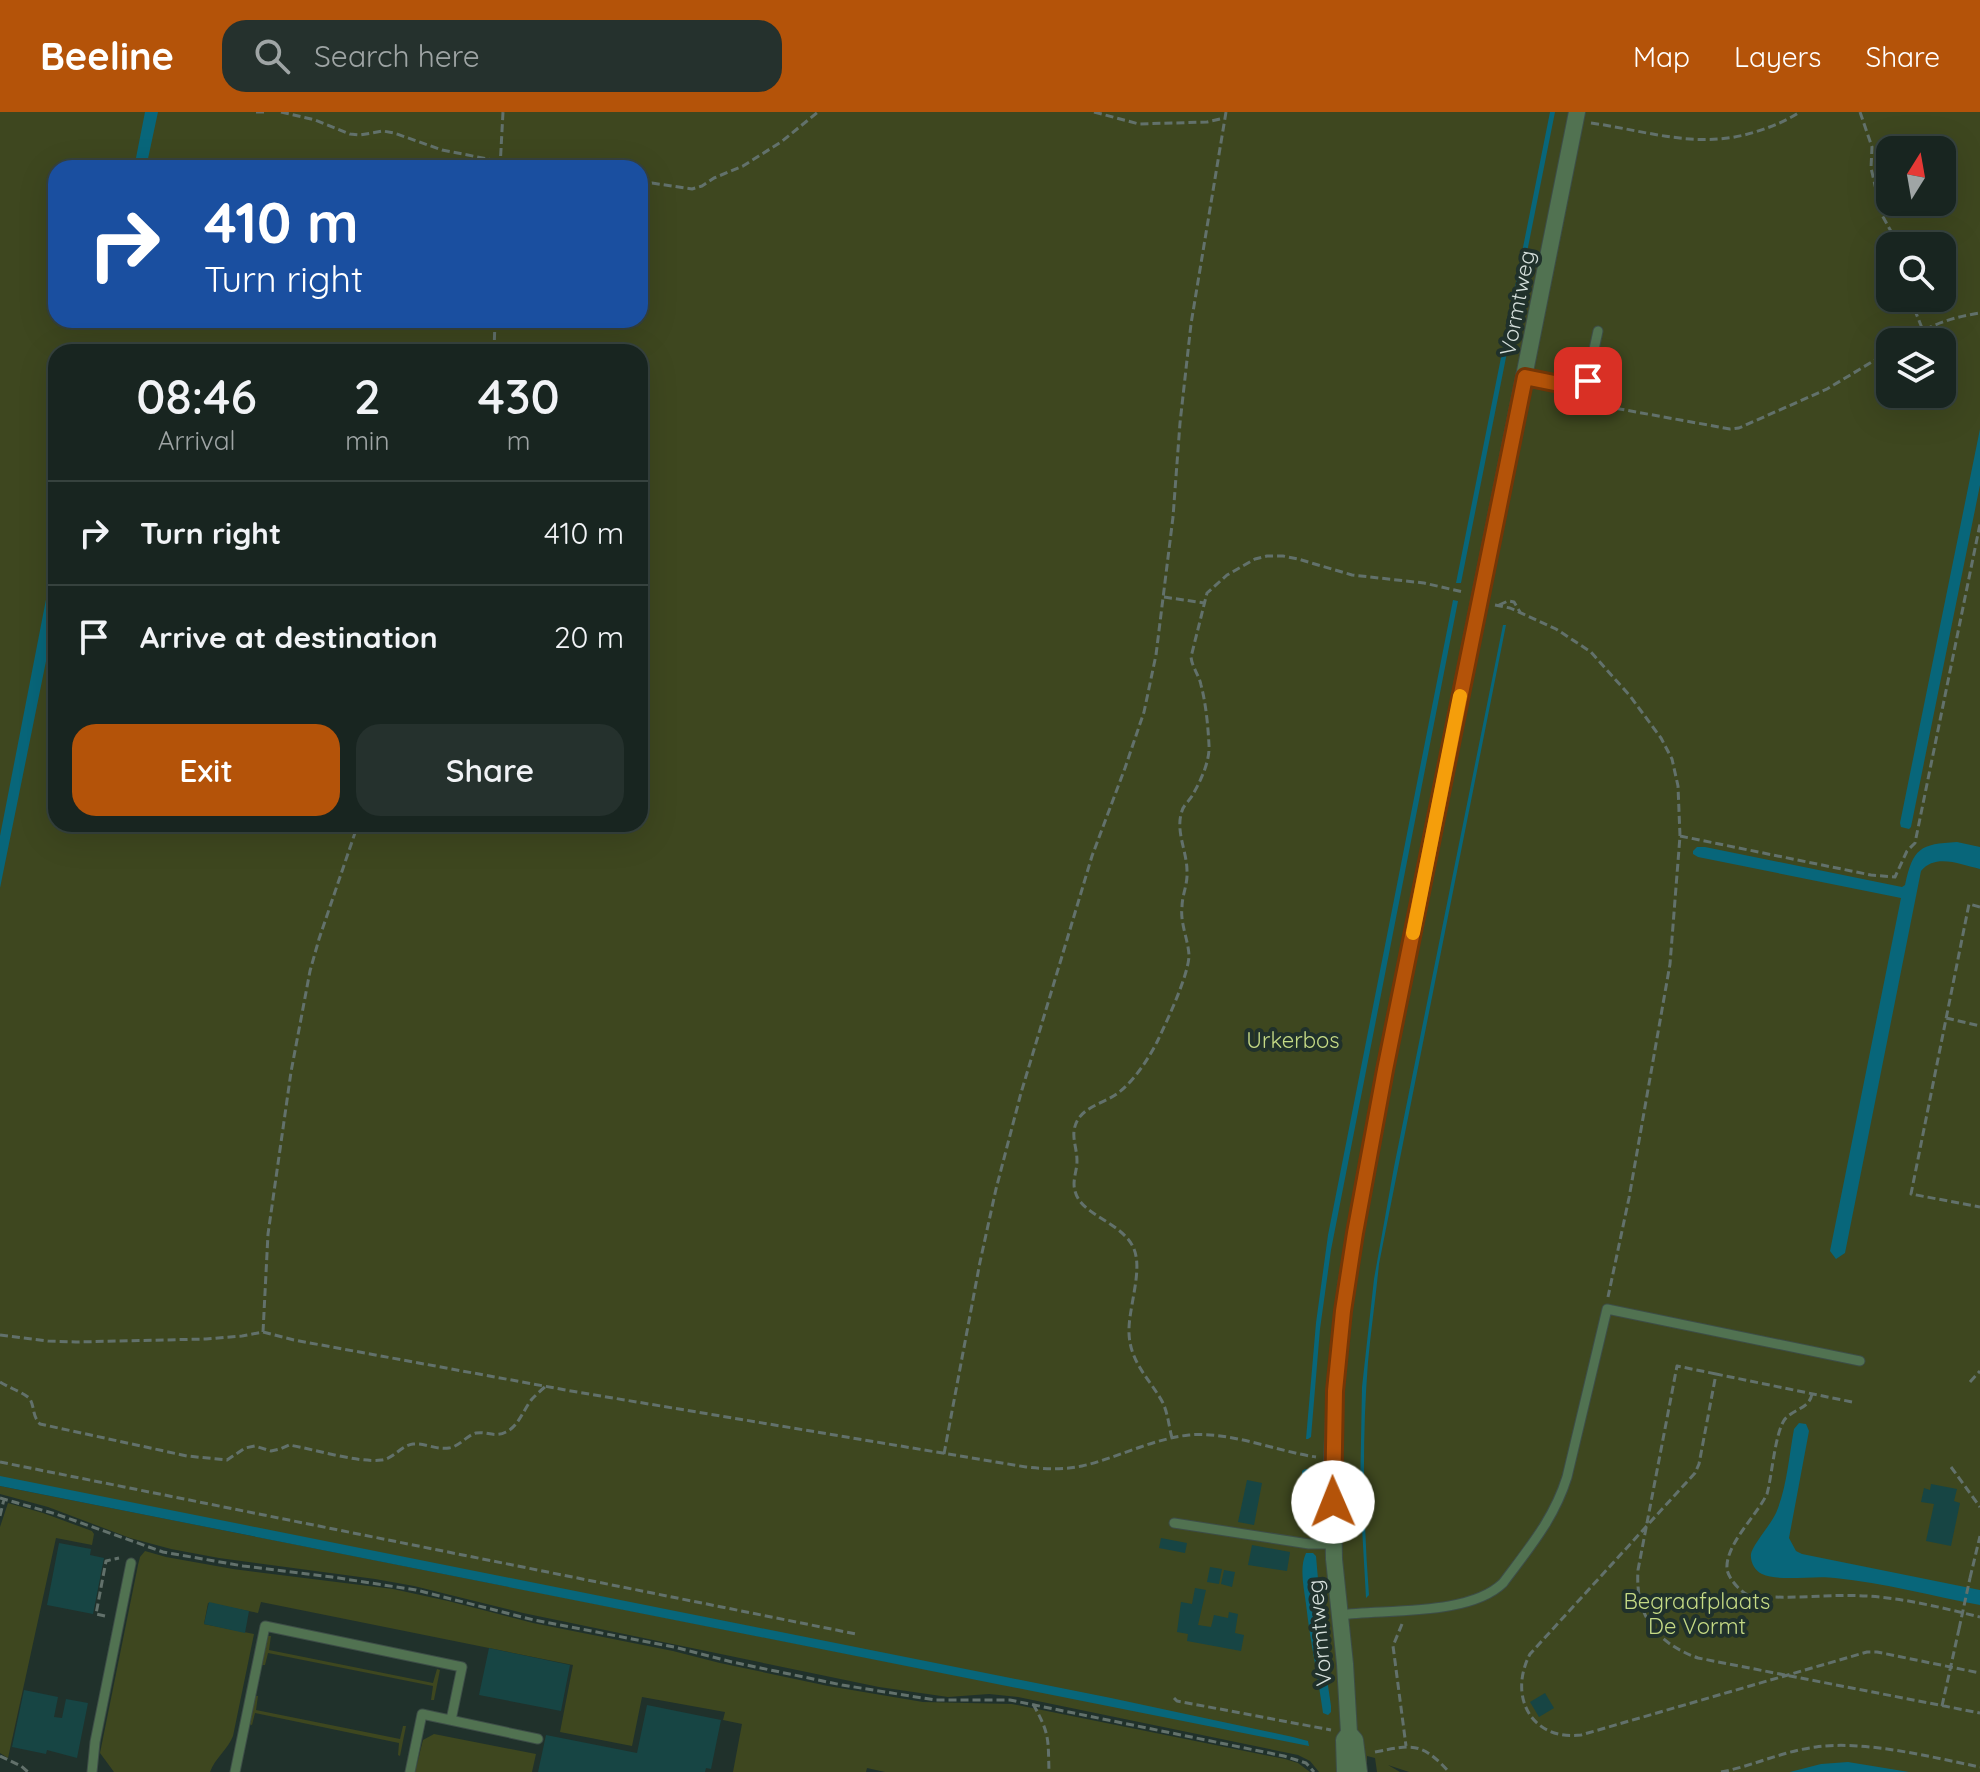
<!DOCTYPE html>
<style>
body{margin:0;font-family:Quicksand,sans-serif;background:#25312d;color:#f1f3f6;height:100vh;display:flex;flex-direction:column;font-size:30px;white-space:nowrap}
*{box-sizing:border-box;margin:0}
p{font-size:26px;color:#9fa5a5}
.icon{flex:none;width:44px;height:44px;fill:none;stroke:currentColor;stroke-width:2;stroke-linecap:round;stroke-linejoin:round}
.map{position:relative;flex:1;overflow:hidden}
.side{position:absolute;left:48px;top:232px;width:600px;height:488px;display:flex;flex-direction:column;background:#182520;border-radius:24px;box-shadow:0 8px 32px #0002,0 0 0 2px #36423e}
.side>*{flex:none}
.banner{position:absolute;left:48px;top:48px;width:600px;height:168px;border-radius:24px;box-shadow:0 8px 32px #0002,0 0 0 2px #36423e;background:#1a4fa0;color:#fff;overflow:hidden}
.needle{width:52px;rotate:11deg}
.fabs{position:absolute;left:1876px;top:24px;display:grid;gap:16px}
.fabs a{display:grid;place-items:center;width:80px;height:80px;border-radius:16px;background:#182520;box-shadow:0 8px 32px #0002,0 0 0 2px #36423e;font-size:40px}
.pin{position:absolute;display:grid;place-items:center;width:68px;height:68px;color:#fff;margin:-34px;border-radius:16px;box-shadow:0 4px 12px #0006}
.me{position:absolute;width:88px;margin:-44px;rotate:359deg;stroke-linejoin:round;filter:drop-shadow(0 0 6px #0008)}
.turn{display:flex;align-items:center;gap:28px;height:168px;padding:0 24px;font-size:36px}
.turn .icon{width:104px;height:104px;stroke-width:2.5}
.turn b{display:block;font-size:56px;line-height:68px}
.eta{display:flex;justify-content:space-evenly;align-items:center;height:136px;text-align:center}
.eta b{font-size:48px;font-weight:600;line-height:56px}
.action{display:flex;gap:16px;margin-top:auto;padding:16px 24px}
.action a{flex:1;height:92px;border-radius:24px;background:#b45309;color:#fff;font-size:32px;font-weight:600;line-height:92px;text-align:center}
.action a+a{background:#25312d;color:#f1f3f6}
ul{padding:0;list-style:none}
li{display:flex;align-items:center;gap:24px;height:104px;padding:0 24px;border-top:2px solid #36423e}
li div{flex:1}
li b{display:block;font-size:30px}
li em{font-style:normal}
header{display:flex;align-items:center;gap:48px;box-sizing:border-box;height:112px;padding:0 40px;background:#b45309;color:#fff}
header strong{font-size:38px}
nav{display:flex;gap:44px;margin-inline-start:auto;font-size:28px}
.search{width:560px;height:72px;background:#25312d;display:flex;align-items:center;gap:20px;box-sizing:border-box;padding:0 28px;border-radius:24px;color:#9fa5a5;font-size:30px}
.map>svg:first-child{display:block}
.green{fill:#3e471f;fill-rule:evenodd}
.water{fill:#08667a}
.building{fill:#174544}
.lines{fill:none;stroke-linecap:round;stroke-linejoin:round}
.lane-casing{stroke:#3d4d47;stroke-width:11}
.street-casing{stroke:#3d4d47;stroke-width:18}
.path{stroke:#62716b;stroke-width:3;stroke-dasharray:8 4;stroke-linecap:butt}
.lane{stroke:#517251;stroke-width:9}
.street{stroke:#517251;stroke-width:16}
.path-bridge{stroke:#62716b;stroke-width:3;stroke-dasharray:8 4;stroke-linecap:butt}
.route-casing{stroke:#753606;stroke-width:20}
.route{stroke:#b45309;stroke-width:14}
.slow{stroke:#f59e0b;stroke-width:14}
.labels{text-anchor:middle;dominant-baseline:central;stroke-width:8;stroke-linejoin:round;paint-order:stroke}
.street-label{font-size:22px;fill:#d5dfdb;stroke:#20312b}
.park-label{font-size:22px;fill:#c5da85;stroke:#20312b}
</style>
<header>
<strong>Beeline</strong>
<div class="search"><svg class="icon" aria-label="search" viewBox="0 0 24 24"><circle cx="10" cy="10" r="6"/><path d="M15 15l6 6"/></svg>Search here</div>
<nav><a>Map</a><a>Layers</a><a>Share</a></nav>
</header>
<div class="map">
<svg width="1980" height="1660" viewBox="0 0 1980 1660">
<rect width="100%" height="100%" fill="#20312b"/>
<!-- green -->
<path class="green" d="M0 0H1980V1660H1409L1388 1653 1400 1660H1377L1375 1646 1367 1644V1660H1319L1310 1649 1298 1643 1018 1585 989 1582 948 1585 879 1575 523 1501 414 1474 375 1467 219 1446 171 1437 130 1426 48 1395 0 1382V1374L1309 1633 0 1370ZM1890 38H1942V90H1890ZM56 56H640V208H56ZM1890 134H1942V186H1890ZM1890 230H1942V282H1890ZM56 240H640V712H56Z
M8 1391 43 1401 92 1419 94 1422 92 1433 56 1426 8 1646 0 1641V1415Z
M145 1439 166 1445 233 1457 393 1477 448 1489 533 1511 673 1539 720 1551 828 1574 923 1590 1012 1592 1285 1647 1298 1651 1310 1660H885L867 1656 866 1660H733L742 1612 723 1608 725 1600 642 1585 632 1634 560 1620 573 1553 261 1490 258 1501 208 1491 204 1512 254 1522 233 1624C228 1637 215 1646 210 1660H114L100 1641 138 1453 140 1445Z
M268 1524H271L269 1538 433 1571 437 1557 440 1558 434 1588H431L433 1574 268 1541 265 1553H262Z
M255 1584H258L256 1598 400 1627 403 1614H406L400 1644 398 1643 399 1631 255 1601 252 1613 249 1612Z
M434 1622 536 1642 532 1660H415L423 1628Z"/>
<!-- water -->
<path class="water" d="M145 0H158L146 56H134Z
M1550 0H1555L1461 471H1456Z
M1980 317V373L1911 715 1909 717 1901 715 1900 711Z
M56 436V500L0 776V724Z
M1453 488 1458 489 1331 1138 1320 1217 1311 1325 1308 1327H1306L1316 1211 1328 1123Z
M1503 513H1506L1379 1152C1376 1184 1371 1217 1368 1250 1362 1327 1363 1405 1369 1483L1366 1486 1360 1380 1362 1275 1374 1167 1394 1055Z
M1957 730 1980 735V757C1961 753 1936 741 1921 759L1845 1141 1836 1147 1830 1139 1901 786 1698 745 1693 742V739L1697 735H1705L1902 775 1905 773C1913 736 1920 732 1957 730Z
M1799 1311 1806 1312 1809 1319 1789 1426 1796 1439 1802 1442 1980 1478V1493C1932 1484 1884 1471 1835 1466 1815 1463 1778 1470 1762 1462 1755 1459 1750 1450 1751 1442 1752 1434 1771 1412 1776 1401 1787 1375 1789 1344 1794 1317Z
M1305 1357H1312L1316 1364V1418L1310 1421H1305L1303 1416 1302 1364V1359Z
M0 1364 1111 1586 1293 1625 1308 1629 1309 1634 0 1374Z
M1306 1441H1313L1316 1444 1326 1560 1331 1594V1600L1328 1603 1323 1601C1318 1564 1310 1529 1306 1492 1304 1476 1299 1456 1306 1441Z
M1848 1650 1909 1660H1790L1821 1652Z"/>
<!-- building -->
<path class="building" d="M1247 1368 1262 1371 1254 1413 1238 1410Z
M1931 1372 1957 1377 1954 1389 1960 1391 1951 1434 1926 1429 1934 1392 1921 1390 1924 1376 1930 1378Z
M1161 1426 1187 1431 1185 1441 1159 1436Z
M59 1431 91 1437 90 1443 104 1446 93 1502 47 1493Z
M1252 1433 1290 1440 1287 1459 1248 1453Z
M1210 1455 1222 1457 1219 1472 1207 1470Z
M1224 1458 1235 1460 1232 1475 1221 1472Z
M1195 1476 1206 1478 1198 1513 1211 1515 1214 1503 1228 1506 1229 1500 1238 1502 1235 1521 1244 1523 1241 1539 1187 1529 1188 1522 1177 1520 1181 1490 1192 1492Z
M209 1490 249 1499 245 1521 204 1512Z
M489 1536 570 1553 561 1599 479 1583Z
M24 1578 58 1585 54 1605 62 1606 66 1587 88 1591 77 1646 47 1638 46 1642 12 1635Z
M1545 1581 1554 1596 1539 1605 1530 1590Z
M647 1593 721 1608 711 1657 706 1656 705 1660H538L546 1623 637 1641Z"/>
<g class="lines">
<!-- lane casing -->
<g class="lane-casing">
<path id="lane" d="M1525 265 1576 276 1586 274 1598 219
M1174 1411 1309 1432H1334
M1340 1503C1386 1497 1469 1504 1503 1471 1529 1436 1554 1407 1567 1365L1607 1197 1860 1249
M92 1660 95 1630 131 1451
M235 1660 265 1514 462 1555 451 1608
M410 1660 422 1602 538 1627"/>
</g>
<!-- street casing -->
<g class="street-casing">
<path id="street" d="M1345 1660 1344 1628 1349 1621
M1359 1660 1355 1628 1349 1621 1345 1552 1334 1447 1332 1348 1335 1279 1346 1173 1390 933 1577 0"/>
</g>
<!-- path -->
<path class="path" d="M256 0H266
M281 0 315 8 350 22 360 23 383 19 394 21 442 38 534 56
M1094 0 1139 12 1207 10 1224 6
M1860 0 1872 35 1871 56 1882 103 1899 134
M1591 11C1648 19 1698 38 1755 20 1771 15 1786 9 1800 0
M500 56 503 0
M548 56 565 54 581 56
M640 73 652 71 692 77 702 74 714 66 743 54 781 30 818 0
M1910 186 1922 216
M1904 230C1927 214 1952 205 1980 201
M494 240 495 208
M1581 290 1730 317 1739 316 1827 277 1890 239
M1164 485 1204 491
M1495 493 1510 496 1556 517 1591 540 1630 584 1661 626 1672 647 1678 674 1680 724 1670 852 1629 1086 1608 1185
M1499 493 1508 489 1514 490 1520 500
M1680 724 1871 763 1895 765 1907 739 1915 731 1980 412
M1980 795 1969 792 1911 1082 1980 1095
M1946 906 1980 914
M263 1220 268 1122 291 960 310 859 319 827 358 712
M0 1223 48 1229 76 1230 206 1227 242 1224 263 1220 294 1228 571 1279 1026 1355C1045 1357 1063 1358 1082 1354 1117 1346 1152 1327 1189 1323 1229 1319 1276 1339 1316 1345
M1716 1262 1677 1254 1638 1458C1635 1503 1656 1531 1698 1546L1980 1601
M0 1270C7 1275 25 1281 30 1287 35 1296 32 1304 40 1312L187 1344 227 1348 245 1336 255 1334 271 1339 280 1337 289 1333C314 1337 357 1351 381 1348 394 1347 400 1334 413 1332 425 1331 437 1338 449 1336 460 1334 466 1324 476 1321 487 1319 494 1326 506 1320 519 1314 523 1298 532 1287 536 1283 541 1278 546 1274
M1970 1270 1980 1259
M1812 1282C1809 1297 1795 1296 1785 1307 1775 1320 1772 1364 1767 1382 1757 1403 1725 1433 1727 1457 1728 1466 1741 1481 1750 1484 1757 1487 1767 1485 1774 1485 1805 1486 1835 1482 1866 1484 1904 1486 1943 1496 1980 1505
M1852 1290 1716 1262 1699 1352 1695 1361 1530 1542C1508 1584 1531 1629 1581 1623L1867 1540H1877L1980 1561
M1172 1326C1169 1315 1168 1302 1163 1291 1150 1267 1130 1251 1129 1221 1128 1197 1143 1159 1134 1137 1123 1110 1081 1104 1075 1079 1072 1069 1077 1059 1077 1049 1077 1038 1073 1029 1074 1019 1077 995 1102 993 1118 981 1135 968 1149 946 1158 928 1167 909 1189 862 1189 843 1188 827 1180 811 1182 795 1182 783 1188 772 1187 759 1187 739 1175 719 1182 699 1183 694 1189 689 1192 684 1200 670 1210 650 1209 633 1208 614 1206 592 1201 573 1199 563 1192 555 1191 545L1207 481 1227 463 1255 447 1267 444H1283L1298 447 1352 463 1424 471 1463 480
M944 1342 980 1150 996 1077 1021 981 1092 744 1125 656 1144 600 1156 543 1173 405 1180 311 1191 212 1226 0
M0 1350 856 1522
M1951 1355 1980 1395
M0 1386 56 1402 163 1440 243 1454 332 1465 416 1478 534 1508 674 1535 732 1550 842 1573 935 1588H1010L1284 1644 1306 1651 1314 1660
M0 1404 4 1387
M1970 1466 1980 1424
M105 1504 96 1502 106 1449 119 1446
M1402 1512 1393 1534 1406 1634
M1174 1586 1177 1589 1331 1618
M1033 1592C1050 1622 1048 1627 1049 1660
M1942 1594 1959 1517
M1375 1640C1412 1633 1421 1629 1449 1660
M0 1644 21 1654 28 1660
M1721 1660C1753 1654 1783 1639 1816 1635 1864 1628 1931 1645 1980 1655"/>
<!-- lane -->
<use href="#lane" class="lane"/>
<!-- street -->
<use href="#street" class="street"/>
<!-- path-bridge -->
<path class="path-bridge" d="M1959 1517 1970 1466"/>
</g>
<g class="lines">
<!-- route casing -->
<g class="route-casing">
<path id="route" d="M1333 1390 1335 1279 1343 1199 1355 1121 1385 958 1525 265 1579 276 1586 274 1588 269"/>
</g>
<!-- route -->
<use href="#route" class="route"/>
<!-- slow -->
<path class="slow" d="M1413 821 1460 584"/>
</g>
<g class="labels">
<!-- street labels -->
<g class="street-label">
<text transform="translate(1517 191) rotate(-79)">Vormtweg</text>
<text transform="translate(1319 1521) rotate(-95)">Vormtweg</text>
</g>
<!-- park labels -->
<g class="park-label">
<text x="1293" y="928">Urkerbos</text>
<text x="1697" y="1489">Begraafplaats<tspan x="1697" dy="25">De Vormt</tspan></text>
</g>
</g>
</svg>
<div class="fabs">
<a><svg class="needle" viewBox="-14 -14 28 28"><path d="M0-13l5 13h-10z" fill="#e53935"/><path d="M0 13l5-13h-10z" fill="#9fa5a5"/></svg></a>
<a><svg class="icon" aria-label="search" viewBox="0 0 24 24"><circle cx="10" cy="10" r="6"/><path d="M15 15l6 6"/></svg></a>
<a><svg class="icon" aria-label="layers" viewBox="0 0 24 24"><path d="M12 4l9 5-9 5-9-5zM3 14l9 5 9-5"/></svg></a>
</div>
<div class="pin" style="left:1588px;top:269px;background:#d93025"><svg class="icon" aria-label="arrive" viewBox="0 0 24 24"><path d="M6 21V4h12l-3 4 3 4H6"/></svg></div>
<svg class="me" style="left:1333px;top:1390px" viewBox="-20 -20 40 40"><circle r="19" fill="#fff"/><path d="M0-13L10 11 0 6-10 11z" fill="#b45309"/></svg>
<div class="banner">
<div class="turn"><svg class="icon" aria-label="right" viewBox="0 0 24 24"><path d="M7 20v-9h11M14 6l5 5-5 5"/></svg><div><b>410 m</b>Turn right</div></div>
</div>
<section class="side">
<div class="eta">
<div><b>08:46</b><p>Arrival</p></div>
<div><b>2</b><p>min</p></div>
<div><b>430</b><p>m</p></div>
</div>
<ul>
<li><svg class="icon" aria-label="right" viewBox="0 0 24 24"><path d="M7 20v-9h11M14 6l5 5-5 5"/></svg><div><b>Turn right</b></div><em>410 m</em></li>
<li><svg class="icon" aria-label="arrive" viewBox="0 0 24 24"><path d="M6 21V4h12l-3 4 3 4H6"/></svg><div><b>Arrive at destination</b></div><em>20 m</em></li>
</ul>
<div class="action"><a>Exit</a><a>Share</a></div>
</section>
</div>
